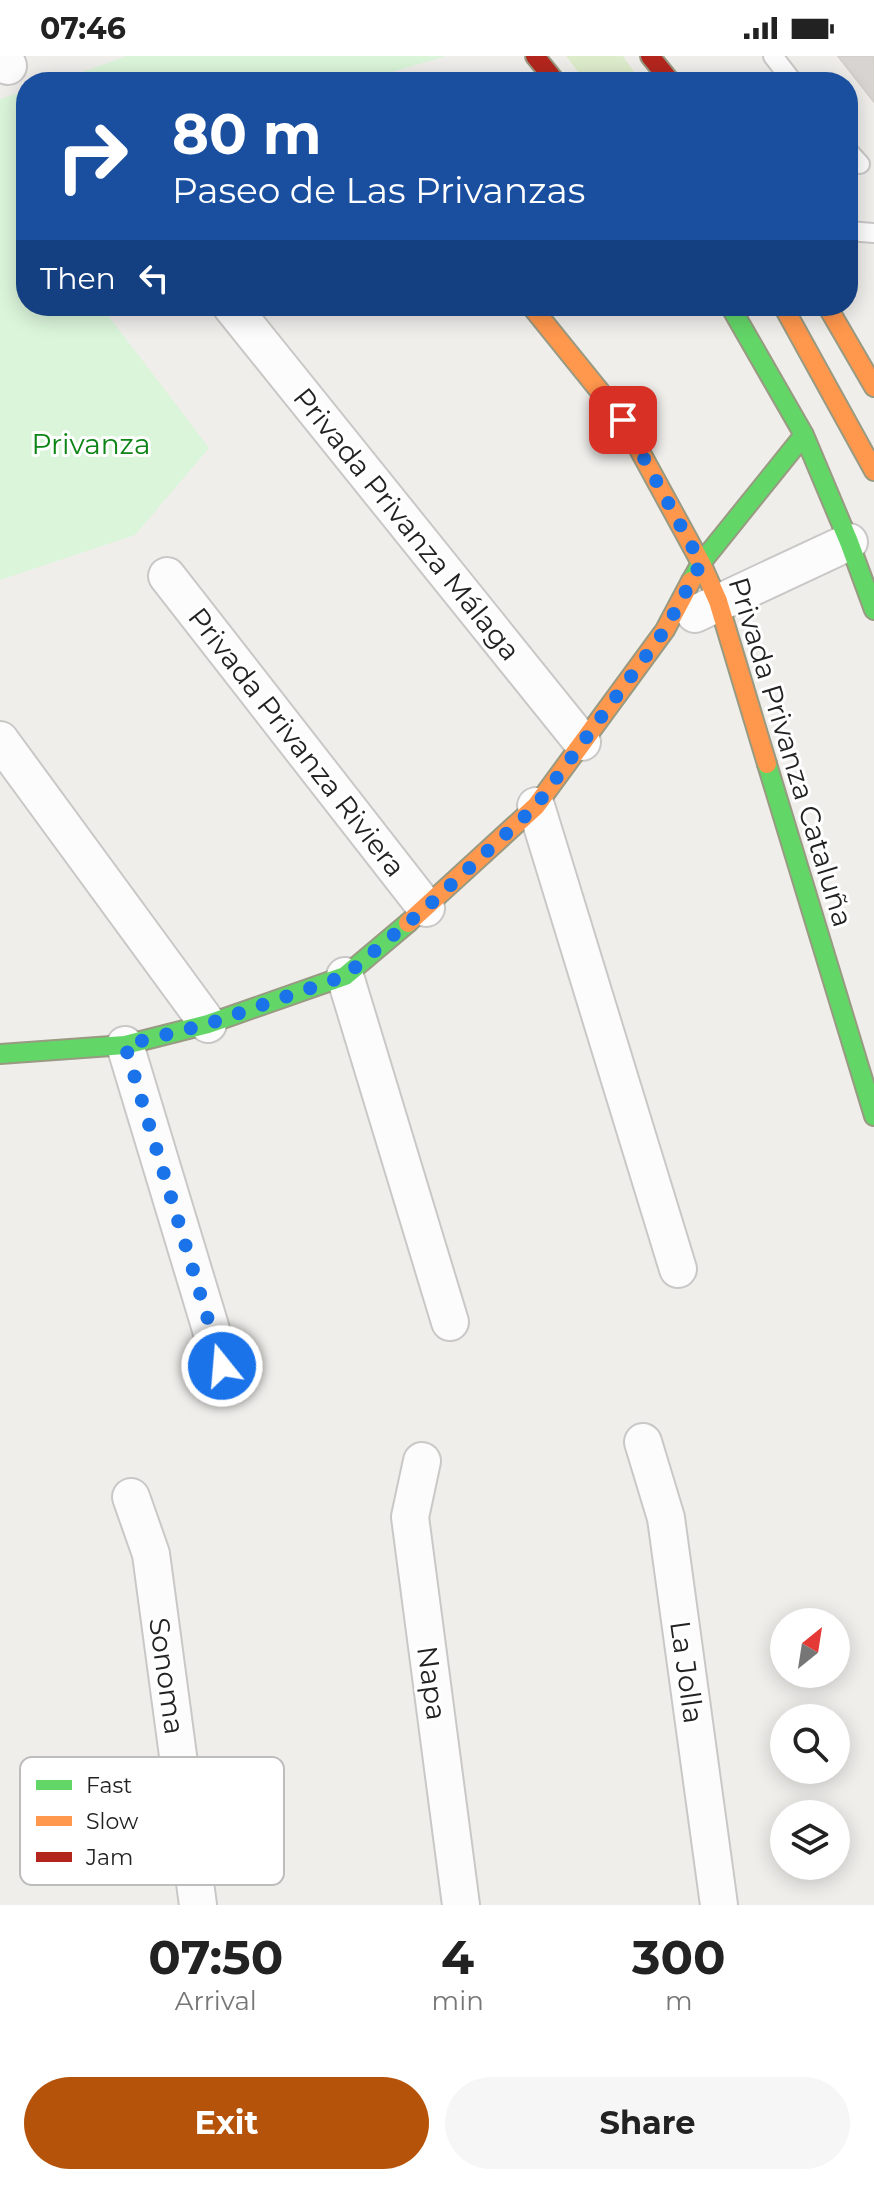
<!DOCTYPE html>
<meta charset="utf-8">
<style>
body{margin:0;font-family:Montserrat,sans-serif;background:#f6f6f6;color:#222;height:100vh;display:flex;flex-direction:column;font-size:30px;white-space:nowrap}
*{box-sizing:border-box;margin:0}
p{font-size:26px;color:#767676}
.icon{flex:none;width:44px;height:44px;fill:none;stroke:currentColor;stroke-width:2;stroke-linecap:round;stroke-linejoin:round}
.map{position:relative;height:1849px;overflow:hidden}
.details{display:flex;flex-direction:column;background:#fff;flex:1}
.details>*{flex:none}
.guide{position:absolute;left:16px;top:16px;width:842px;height:244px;border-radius:32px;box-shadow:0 4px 20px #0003;background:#1a4fa0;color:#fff;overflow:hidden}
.needle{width:52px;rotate:30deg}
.tools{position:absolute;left:770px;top:1552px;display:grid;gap:16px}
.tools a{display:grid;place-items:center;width:80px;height:80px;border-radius:50%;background:#fff;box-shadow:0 4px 20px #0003;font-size:40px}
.pin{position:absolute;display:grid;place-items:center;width:68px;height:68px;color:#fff;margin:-34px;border-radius:16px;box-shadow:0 4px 12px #0006}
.me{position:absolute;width:88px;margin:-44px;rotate:343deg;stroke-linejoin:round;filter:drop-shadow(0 0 6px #0008)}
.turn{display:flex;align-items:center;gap:28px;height:168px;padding:0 24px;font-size:36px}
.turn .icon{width:104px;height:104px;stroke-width:2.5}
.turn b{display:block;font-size:56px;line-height:68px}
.then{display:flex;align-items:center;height:76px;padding:0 24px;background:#0003;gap:16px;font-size:30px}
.eta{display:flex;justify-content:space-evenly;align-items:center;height:136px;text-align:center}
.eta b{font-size:48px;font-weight:700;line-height:56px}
.primary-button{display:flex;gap:16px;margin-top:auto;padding:16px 24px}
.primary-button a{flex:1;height:92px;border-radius:48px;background:#b45309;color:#fff;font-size:32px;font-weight:700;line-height:92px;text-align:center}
.primary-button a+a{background:#f6f6f6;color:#222}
.status{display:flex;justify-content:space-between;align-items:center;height:56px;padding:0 40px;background:#fff;direction:ltr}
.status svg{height:22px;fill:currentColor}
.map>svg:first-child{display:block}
.grass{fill:#ddeccb}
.park{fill:#daf5da}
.building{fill:#d7d4d2;stroke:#d3d0cc;stroke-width:2}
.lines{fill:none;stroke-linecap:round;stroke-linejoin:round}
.lane-casing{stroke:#c9c8c7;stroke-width:22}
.street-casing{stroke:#c9c8c7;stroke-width:40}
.fast-casing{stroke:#999a82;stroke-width:22}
.slow-casing{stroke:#999a82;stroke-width:22}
.jam-casing{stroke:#999a82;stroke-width:22}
.lane{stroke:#fdfcfc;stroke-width:18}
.street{stroke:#fdfcfc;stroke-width:36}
.fast{stroke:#63d668;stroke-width:18}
.slow{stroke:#ff974d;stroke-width:18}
.jam{stroke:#b3261e;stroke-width:18}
.route{stroke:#1a73e8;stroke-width:14;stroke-dasharray:0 25.2}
.labels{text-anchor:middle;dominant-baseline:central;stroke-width:6;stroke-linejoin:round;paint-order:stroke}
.park-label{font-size:28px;fill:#0c8416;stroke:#fff}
.street-label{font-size:28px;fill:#222;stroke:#fff}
.key{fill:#fff;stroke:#bdbdbd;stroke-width:2}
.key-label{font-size:22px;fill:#222}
</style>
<div class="status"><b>07:46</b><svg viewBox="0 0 49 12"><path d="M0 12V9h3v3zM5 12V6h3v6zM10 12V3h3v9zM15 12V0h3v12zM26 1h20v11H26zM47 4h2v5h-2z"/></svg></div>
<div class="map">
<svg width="874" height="1849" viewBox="0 0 874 1849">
<rect width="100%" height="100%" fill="#f0eeeb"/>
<!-- grass -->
<path class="grass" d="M566 0H623L641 26H586Z"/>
<!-- park -->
<path class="park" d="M127 0H446L359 26H55Z
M26 35V250H105L104 254 209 392 135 479 0 524V43Z"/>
<!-- building -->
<path class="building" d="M838 0H874V46Z"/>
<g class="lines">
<!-- lane casing -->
<g class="lane-casing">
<path id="lane" d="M773 0 793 26
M848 95 860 108
M848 175 874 177"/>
</g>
<!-- street casing -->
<g class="street-casing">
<path id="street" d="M4 0 8 10
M231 250 582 686
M167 520 426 852
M695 558 849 486
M0 684 208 968
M536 750 678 1213
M345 920 450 1266
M125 989 222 1310
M643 1386 666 1462 719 1849
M422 1405 410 1461 461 1849
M131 1441 151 1498 198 1849"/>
</g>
<!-- fast casing -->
<g class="fast-casing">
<path id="fast" d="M730 250 804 379 849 486 874 554
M691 525 701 507 804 379
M767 708 874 1060
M0 998 125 989 208 968 345 920 408 867"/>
</g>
<!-- slow casing -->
<g class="slow-casing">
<path id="slow" d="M531 250 623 364 701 507 718 545 767 708
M783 250 874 415
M827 250 874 331
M408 867 536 750 665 574 691 525"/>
</g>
<!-- jam casing -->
<g class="jam-casing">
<path id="jam" d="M535 0 556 26
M650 0 671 26"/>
</g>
<!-- lane -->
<use href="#lane" class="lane"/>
<!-- street -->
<use href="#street" class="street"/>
<!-- fast -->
<use href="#fast" class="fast"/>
<!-- slow -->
<use href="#slow" class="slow"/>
<!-- jam -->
<use href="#jam" class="jam"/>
</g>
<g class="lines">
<!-- route -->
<path class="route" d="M222 1310 125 989 208 968 345 920 385 886 426 852 536 750 665 574 701 507 623 364"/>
</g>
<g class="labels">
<!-- park labels -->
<g class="park-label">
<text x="91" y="388">Privanza</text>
</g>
<!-- street labels -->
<g class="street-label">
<text transform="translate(407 468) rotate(51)">Privada Privanza Málaga</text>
<text transform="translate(297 686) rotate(52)">Privada Privanza Riviera</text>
<text transform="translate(791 696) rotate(73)">Privada Privanza Cataluña</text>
<text transform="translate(687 1616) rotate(82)">La Jolla</text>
<text transform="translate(167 1620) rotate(82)">Sonoma</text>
<text transform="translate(432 1627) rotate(82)">Napa</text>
</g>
</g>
<!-- legend -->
<rect x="20" y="1701" width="264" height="128" rx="12" class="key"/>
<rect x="36" y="1724" width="36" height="10" fill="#63d668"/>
<rect x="36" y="1760" width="36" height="10" fill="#ff974d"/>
<rect x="36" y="1796" width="36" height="10" fill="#b3261e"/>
<g class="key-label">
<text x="86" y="1737">Fast</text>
<text x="86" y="1773">Slow</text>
<text x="86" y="1809">Jam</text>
</g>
</svg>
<div class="tools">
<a><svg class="needle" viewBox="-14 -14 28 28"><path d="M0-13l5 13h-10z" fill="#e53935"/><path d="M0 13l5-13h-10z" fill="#767676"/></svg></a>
<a><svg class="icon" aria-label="search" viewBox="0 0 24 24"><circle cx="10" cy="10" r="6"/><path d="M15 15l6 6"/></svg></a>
<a><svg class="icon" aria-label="layers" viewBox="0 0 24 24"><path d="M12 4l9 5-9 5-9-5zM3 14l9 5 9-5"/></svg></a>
</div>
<div class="pin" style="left:623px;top:364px;background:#d93025"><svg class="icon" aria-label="arrive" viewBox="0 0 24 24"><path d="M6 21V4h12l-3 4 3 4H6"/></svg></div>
<svg class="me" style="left:222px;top:1310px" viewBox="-20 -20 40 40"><circle r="17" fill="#1a73e8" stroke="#fff" stroke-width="3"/><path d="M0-11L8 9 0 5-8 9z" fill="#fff"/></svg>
<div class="guide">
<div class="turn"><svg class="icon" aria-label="right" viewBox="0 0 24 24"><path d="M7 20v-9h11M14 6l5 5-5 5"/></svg><div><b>80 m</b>Paseo de Las Privanzas</div></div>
<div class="then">Then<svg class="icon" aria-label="left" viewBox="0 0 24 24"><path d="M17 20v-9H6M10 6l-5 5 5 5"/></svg></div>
</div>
</div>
<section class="details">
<div class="eta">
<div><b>07:50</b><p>Arrival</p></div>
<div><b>4</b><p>min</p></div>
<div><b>300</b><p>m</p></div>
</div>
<div class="primary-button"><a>Exit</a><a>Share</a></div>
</section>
